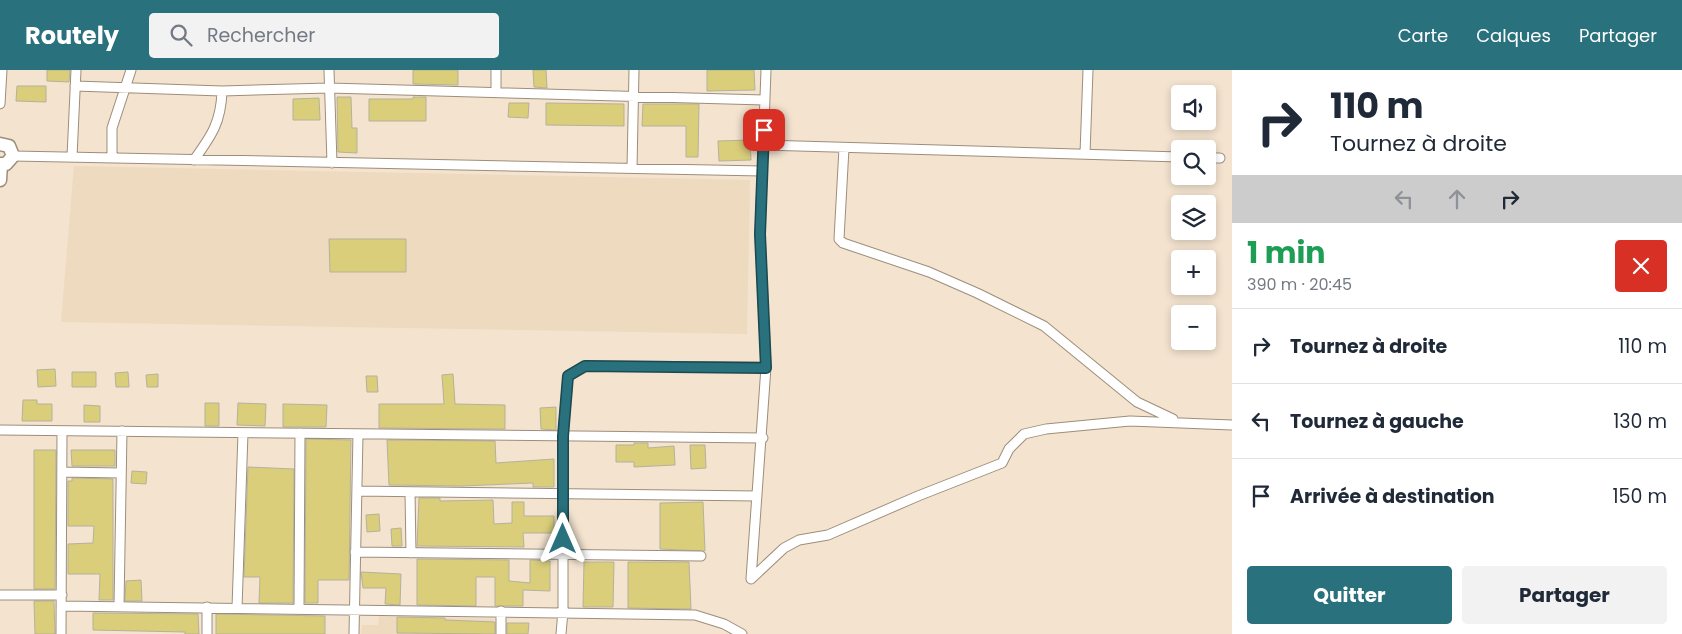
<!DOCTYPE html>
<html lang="fr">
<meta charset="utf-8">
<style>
body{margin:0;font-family:Poppins,sans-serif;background:#f2f2f3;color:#1f2937;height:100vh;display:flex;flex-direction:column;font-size:19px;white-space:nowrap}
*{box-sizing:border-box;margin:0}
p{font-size:16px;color:#747a83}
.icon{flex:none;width:28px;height:28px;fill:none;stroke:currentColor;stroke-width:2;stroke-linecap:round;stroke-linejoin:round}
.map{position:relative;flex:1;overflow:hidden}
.details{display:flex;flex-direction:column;background:#fff;width:450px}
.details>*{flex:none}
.guide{background:#fff;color:#1f2937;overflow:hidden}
.controls{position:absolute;left:1171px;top:15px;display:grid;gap:10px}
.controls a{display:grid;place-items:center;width:45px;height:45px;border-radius:5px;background:#fff;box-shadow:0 2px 8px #0003;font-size:25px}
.pin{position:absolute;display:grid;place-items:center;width:42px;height:42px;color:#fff;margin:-21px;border-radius:10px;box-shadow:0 2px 8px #0006}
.me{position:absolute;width:55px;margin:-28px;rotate:0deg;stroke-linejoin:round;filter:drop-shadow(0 0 4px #0008)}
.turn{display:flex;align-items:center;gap:18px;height:105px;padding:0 15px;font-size:22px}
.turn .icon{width:65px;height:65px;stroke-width:2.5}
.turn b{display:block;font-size:35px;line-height:42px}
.lanes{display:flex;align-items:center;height:48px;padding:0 15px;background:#0003;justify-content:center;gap:25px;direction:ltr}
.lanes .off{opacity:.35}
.round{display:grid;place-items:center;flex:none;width:52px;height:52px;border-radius:5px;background:#f2f2f3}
.summary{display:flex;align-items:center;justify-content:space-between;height:85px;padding:0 15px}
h1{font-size:30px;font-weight:700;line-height:38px;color:#1e9e55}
.action{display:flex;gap:10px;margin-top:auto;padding:10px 15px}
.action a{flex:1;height:58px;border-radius:5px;background:#29717c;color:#fff;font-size:20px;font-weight:700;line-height:58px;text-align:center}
.action a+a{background:#f2f2f3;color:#1f2937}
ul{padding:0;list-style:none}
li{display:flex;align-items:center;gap:15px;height:75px;padding:0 15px;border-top:1px solid #e0e1e3}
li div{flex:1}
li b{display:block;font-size:19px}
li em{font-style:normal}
header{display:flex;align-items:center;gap:30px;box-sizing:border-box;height:70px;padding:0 25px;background:#29717c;color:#fff}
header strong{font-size:24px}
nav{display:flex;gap:28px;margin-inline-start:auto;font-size:18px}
.search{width:350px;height:45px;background:#f2f2f3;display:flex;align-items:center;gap:12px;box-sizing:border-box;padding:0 18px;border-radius:5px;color:#747a83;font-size:19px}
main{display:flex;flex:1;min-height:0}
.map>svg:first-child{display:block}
.built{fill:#eedabf}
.building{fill:#dace7b;stroke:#b5b29b}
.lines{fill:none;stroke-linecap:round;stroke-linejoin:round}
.street-casing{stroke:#9d8e7b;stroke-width:11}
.secondary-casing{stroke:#9d8e7b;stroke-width:15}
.street{stroke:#fff;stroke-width:9}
.secondary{stroke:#fff;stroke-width:12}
.route-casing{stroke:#1b4951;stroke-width:12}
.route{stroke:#29717c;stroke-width:9}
</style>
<header>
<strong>Routely</strong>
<div class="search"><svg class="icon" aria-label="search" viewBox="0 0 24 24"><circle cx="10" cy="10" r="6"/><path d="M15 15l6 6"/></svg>Rechercher</div>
<nav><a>Carte</a><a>Calques</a><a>Partager</a></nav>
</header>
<main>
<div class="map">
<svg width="1232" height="564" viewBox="0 0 1232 564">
<rect width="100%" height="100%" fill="#f3e3cf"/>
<!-- built -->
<path class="built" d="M74 96 750 110 747 264 61 252Z
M379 546 494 549 493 564H361L362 555H378Z"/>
<!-- building -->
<path class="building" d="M47 0H70L69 12 47 11Z
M413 0H458V15L413 14Z
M533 0H546L547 18 534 17Z
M707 0H754L755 20 707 21Z
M17 16H46V32L16 31Z
M337 27H351L352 58H357V83L338 82Z
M413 27H426V51H369V29H413Z
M319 28 320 50H293V29Z
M509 33H529L528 48 508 47Z
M546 33 624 34V56L546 55Z
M643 34H699L698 87H686V56H642Z
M750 70 751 90 719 91 718 71Z
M329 169H406V202H330Z
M55 299 56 316 38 317 37 300Z
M72 302H96V317H72Z
M128 302 129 317H116L115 303Z
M158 304V317H147L146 305Z
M453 304 455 334 505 335V359L379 358V334H444L442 305Z
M366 306H377L378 322H367Z
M23 330H37V334H52V351H22Z
M205 333H219V356H205Z
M238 333 266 334 265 356 237 355Z
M283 334 327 335 326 357H283Z
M84 335 100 336V352H84Z
M556 337V360L541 359 540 338Z
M306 369 351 370 349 510H318V533H305Z
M387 370 495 371 496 393 554 389V417H533V413L462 416 389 415Z
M634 373H648V378L674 376 675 395 634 397V392H616V375H634Z
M690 375H705L706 398 691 399Z
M34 380H56L55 519H34Z
M71 380H115V396H72Z
M248 397 294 399 293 533H259L260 507H244Z
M132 401 147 402 146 414 131 413Z
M72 408 113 409V530H99L100 504H68V474L93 473 94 456H68V411H72Z
M419 428H440V431L493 430 494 454 512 453V432H524V446H554V463H523L524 477 417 476Z
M703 432 705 481 660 479V433Z
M379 444 380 461 367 462 366 445Z
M401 458 402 476H392L391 459Z
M417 489 509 490V511L530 513V490L550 491V521L523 520V536H495V507H476V536L417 535Z
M584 492H614L613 537H583Z
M628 492H689L691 539 628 538Z
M361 502 401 504 400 535 385 534 386 518H363Z
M141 510 142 531H125L126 511Z
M34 531H54L55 564H35Z
M93 543 198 544 199 564H185V562L93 560Z
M216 544 325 546V564H216Z
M397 547 445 548V550L495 552V564L397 563Z
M507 553H529L528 564H507Z"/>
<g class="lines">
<!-- street casing -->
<g class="street-casing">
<path id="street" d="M329 0 332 93
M766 0 760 164 766 297 751 509 784 478 799 470 828 465 918 426 1002 393 1009 379 1024 364 1046 359 1130 351 1232 355
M75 16 222 21 329 18 765 30
M496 22V0
M0 34 2 0
M763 75 1180 87
M844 78 839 169 843 173 929 202 977 223 1044 256 1137 332 1173 349
M1085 84 1088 0
M13 86 762 101
M72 87 76 0
M112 88V58L131 0
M1208 88H1220
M194 90C212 65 221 52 222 21
M632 98 634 0
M0 360 763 368
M62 402 121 403
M357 421 757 426
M410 422 411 483
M355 482 701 486
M0 525H62
M62 536 695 545 724 554 742 564
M119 536 122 361
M237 538 243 363
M299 539 300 363
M501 541V564
M61 564 62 361
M207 564V537
M354 564 358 364
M561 564 563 541V366L568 306 585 296 766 297"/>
</g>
<!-- secondary casing -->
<g class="secondary-casing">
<path id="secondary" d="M0 74 9 76 13 86 6 94H0
M0 110 1 95"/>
</g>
<!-- street -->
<use href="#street" class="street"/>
<!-- secondary -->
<use href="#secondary" class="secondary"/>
</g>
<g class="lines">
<!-- route casing -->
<g class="route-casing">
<path id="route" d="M563 469V366L568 306 585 296 766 298 760 164 764 60"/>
</g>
<!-- route -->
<use href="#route" class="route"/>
</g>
</svg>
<div class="controls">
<a><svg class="icon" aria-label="sound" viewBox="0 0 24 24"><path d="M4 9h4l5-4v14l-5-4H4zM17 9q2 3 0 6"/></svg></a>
<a><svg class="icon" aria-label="search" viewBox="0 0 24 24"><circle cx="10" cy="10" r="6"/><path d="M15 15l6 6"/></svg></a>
<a><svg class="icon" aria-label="layers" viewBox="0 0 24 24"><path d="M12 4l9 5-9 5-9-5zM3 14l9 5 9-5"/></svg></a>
<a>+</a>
<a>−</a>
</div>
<div class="pin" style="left:764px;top:60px;background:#d93025"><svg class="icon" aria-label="arrive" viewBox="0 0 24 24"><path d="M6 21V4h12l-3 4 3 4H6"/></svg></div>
<svg class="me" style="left:563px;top:469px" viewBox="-20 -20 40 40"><path d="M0-17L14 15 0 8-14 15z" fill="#29717c" stroke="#fff" stroke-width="4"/></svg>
</div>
<section class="details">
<div class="guide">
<div class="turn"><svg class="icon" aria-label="right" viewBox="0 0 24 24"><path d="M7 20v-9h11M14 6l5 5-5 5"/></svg><div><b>110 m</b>Tournez à droite</div></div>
<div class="lanes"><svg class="icon off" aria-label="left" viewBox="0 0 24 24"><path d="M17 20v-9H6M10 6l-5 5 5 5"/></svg><svg class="icon off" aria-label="ahead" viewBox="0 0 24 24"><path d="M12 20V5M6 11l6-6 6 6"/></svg><svg class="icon" aria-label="right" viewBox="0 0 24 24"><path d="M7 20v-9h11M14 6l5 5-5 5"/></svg></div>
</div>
<div class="summary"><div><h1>1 min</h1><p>390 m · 20:45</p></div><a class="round" style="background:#d93025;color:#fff"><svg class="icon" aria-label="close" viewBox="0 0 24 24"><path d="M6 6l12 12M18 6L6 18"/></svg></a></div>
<ul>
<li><svg class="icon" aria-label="right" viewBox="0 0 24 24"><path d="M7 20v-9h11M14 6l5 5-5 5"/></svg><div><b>Tournez à droite</b></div><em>110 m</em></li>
<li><svg class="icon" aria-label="left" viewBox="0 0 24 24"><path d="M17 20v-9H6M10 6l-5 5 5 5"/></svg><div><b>Tournez à gauche</b></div><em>130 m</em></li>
<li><svg class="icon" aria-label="arrive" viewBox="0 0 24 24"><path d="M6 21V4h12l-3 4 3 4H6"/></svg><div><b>Arrivée à destination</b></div><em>150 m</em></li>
</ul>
<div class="action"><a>Quitter</a><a>Partager</a></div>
</section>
</main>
